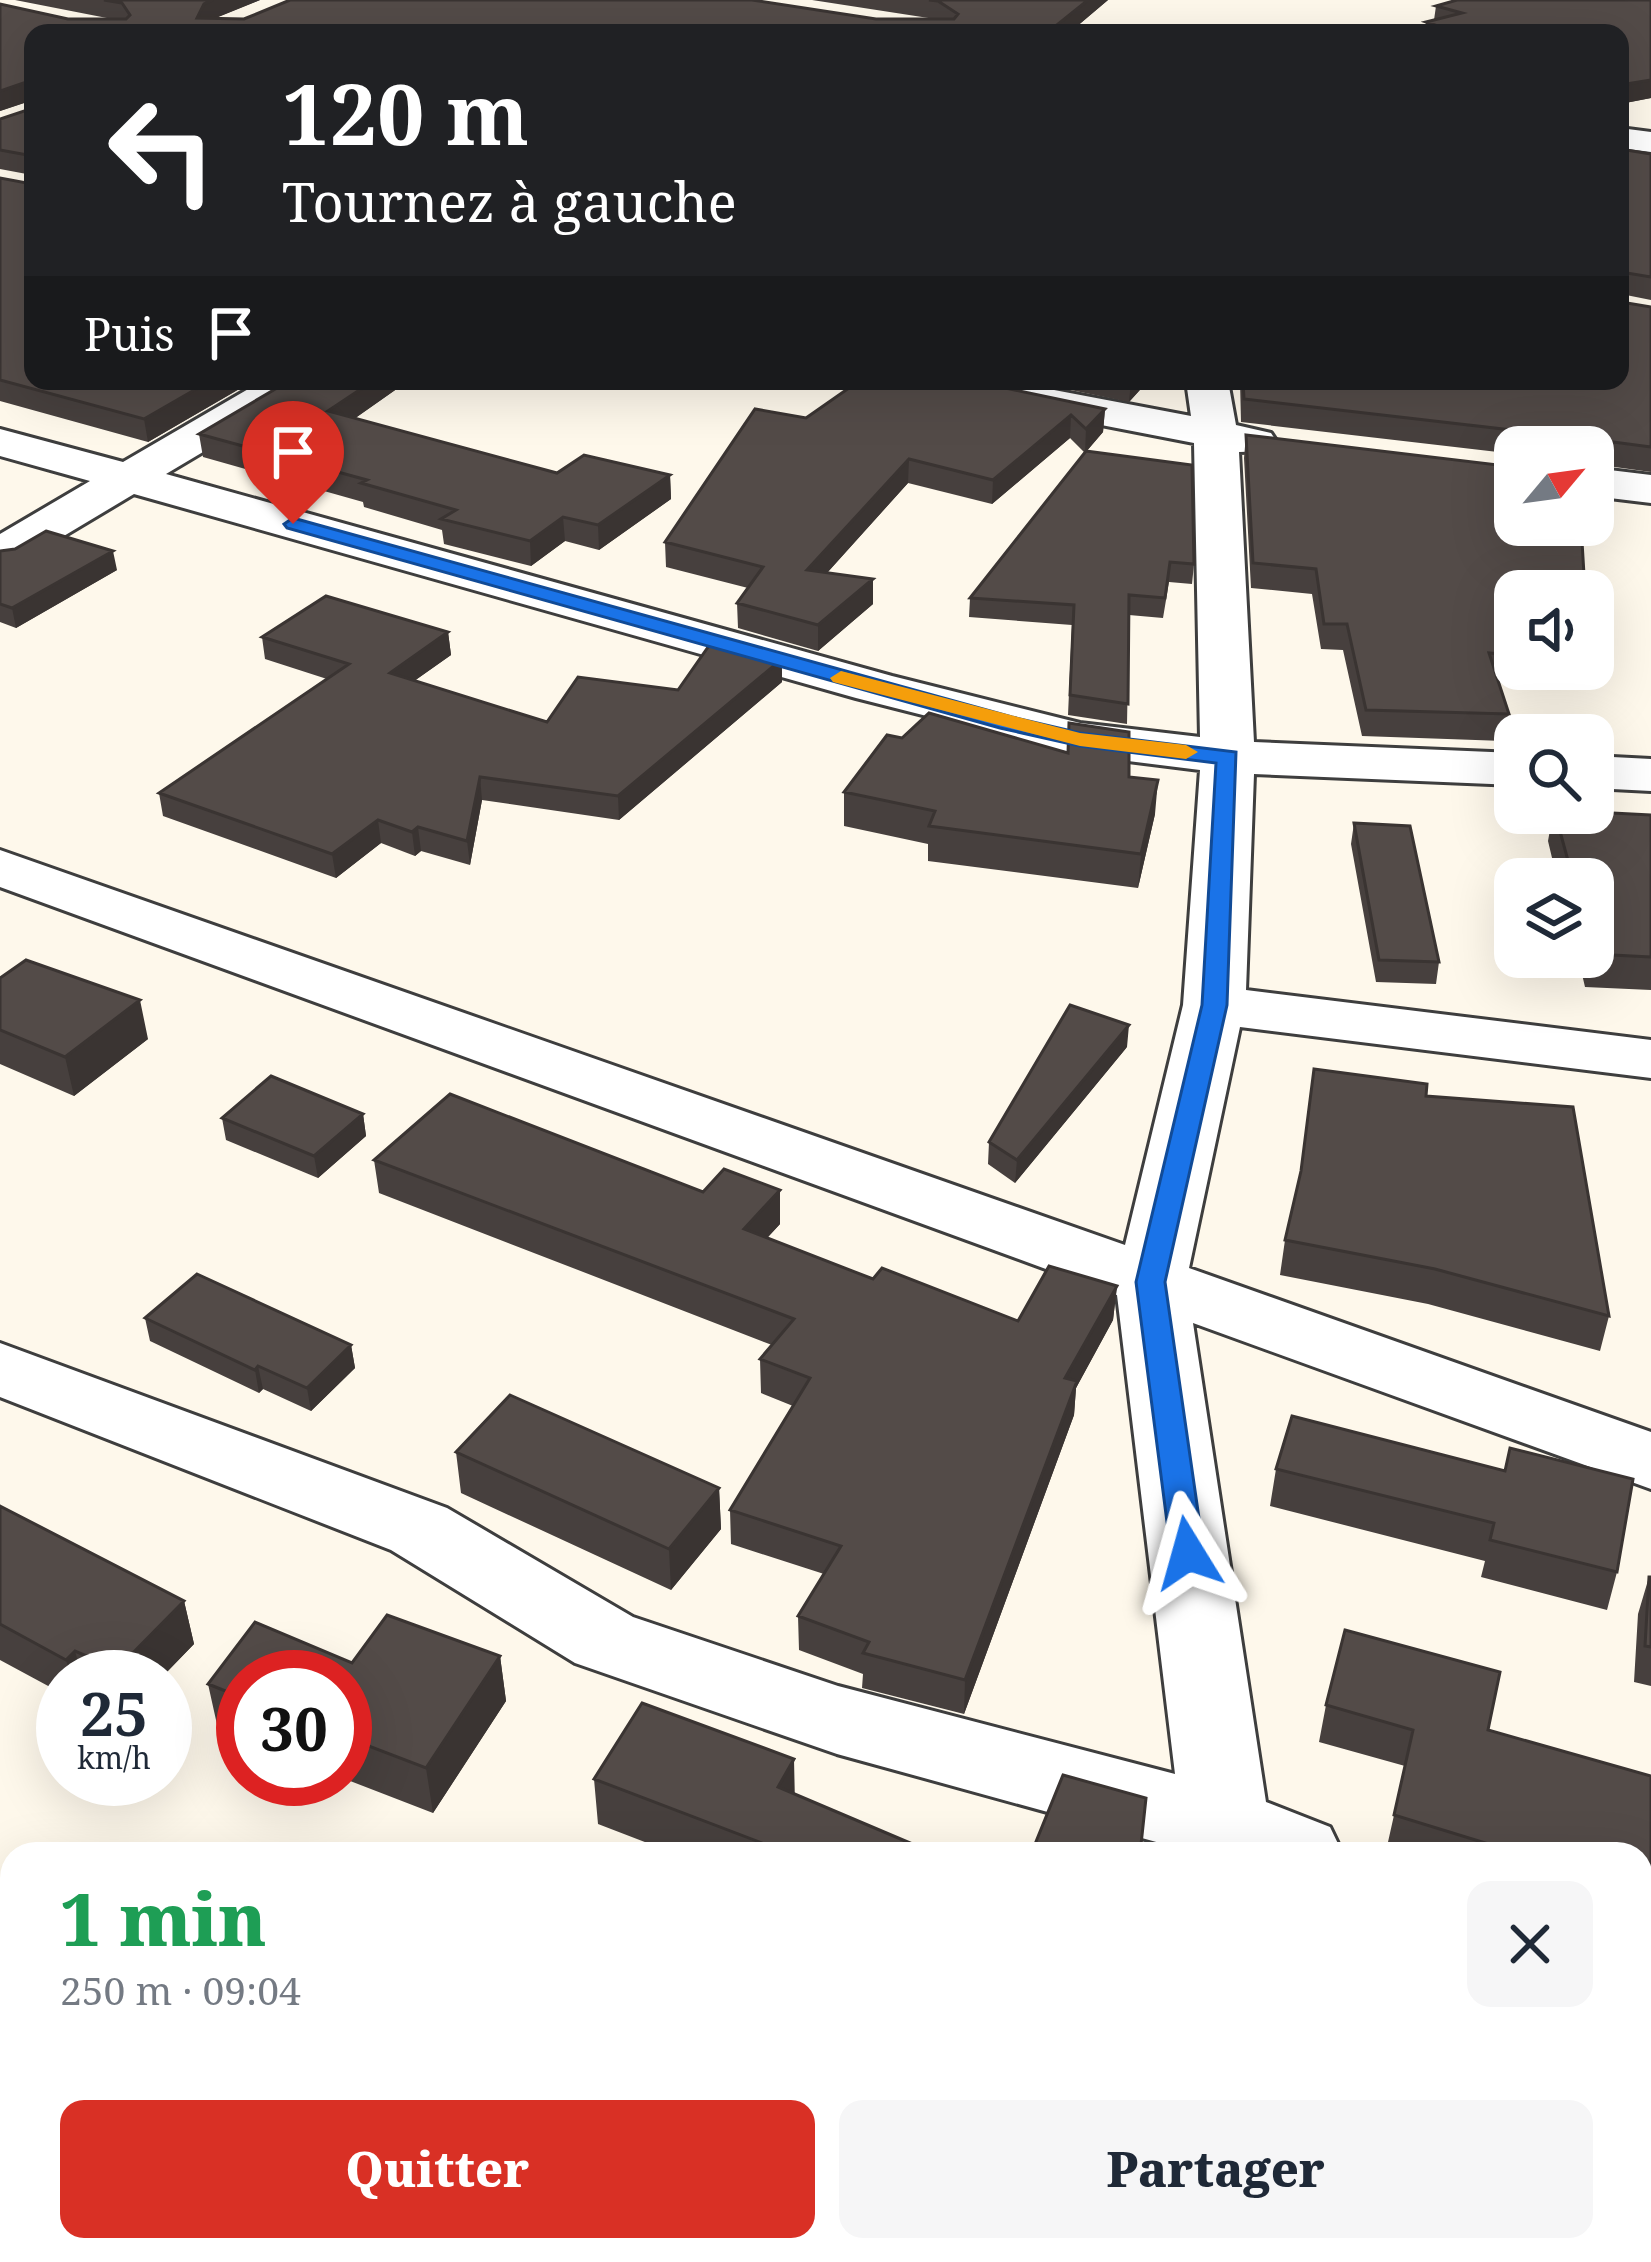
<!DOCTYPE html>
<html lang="fr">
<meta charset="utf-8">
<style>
body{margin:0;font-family:"Noto Serif",serif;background:#f6f6f7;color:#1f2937;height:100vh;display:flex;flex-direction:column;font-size:45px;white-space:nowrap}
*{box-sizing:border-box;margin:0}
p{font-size:39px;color:#747a83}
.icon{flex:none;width:66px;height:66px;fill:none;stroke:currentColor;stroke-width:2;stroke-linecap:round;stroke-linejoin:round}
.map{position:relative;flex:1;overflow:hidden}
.drawer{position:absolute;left:0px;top:1842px;width:1653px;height:420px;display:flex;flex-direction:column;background:#fff;border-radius:36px 36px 0 0;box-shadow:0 12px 48px #0002}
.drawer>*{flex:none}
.guide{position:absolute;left:24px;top:24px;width:1605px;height:366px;border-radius:24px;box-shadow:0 12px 48px #0002;background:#202124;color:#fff;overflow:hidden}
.needle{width:78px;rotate:61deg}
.fabs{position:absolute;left:1494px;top:426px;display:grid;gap:24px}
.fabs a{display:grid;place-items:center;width:120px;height:120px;border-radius:24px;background:#fff;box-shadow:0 12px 48px #0002;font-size:60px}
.speed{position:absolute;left:36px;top:1650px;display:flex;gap:24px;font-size:60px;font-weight:700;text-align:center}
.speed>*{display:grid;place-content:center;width:156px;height:156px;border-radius:50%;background:#fff;box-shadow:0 12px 48px #0002;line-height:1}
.speed small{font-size:30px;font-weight:400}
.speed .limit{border:18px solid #d22;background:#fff;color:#111}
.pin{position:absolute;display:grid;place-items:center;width:102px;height:102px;color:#fff;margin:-123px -51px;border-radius:50% 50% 50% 0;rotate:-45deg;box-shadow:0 0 12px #0007}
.pin .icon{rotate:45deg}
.me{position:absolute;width:132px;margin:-66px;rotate:352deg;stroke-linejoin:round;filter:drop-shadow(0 0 9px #0008)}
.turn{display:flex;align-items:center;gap:42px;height:252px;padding:0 60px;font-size:54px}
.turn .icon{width:156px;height:156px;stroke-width:2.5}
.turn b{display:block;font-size:84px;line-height:102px}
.then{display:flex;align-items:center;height:114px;padding:0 60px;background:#0003;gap:24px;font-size:45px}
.round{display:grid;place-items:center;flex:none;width:126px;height:126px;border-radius:24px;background:#f6f6f7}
.head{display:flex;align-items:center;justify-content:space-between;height:204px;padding:0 60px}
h1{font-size:72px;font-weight:800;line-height:90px;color:#1e9e55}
.primary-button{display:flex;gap:24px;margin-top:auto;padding:24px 60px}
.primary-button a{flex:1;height:138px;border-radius:24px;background:#d93025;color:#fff;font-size:48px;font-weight:800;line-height:138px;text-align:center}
.primary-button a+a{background:#f6f6f7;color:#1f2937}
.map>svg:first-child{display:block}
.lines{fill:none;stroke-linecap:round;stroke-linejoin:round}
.minor-casing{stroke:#3e3e3e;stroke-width:6}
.minor{fill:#fff;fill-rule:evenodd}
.wall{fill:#47403e}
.shaded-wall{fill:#3a3432}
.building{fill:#534b48;stroke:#3a3432;stroke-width:3}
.route{fill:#1a73e8;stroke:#114b97;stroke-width:3}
.slow{fill:#f59e0b}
</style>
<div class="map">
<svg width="1651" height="2262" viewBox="0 0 1651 2262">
<rect width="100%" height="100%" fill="#fef8eb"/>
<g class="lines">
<!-- minor casing -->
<g class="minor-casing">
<path id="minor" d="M1620 128 1651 132V152L1620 148Z
M262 381H313L307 390 166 474 892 676 1080 723 1200 737 1194 443 941 394 926 390 920 381H1007L1191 416 1186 381H1228L1236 425 1271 433 1277 442 1271 451 1239 452 1254 742 1515 753V785L1254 774 1246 990 1651 1040V1078L1240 1027 1189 1268 1651 1432V1489L1193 1323 1266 1802 1330 1827 1343 1854H1178V1848L837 1754 575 1663 391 1550 0 1397V1343L447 1508 633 1617 838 1686 1175 1774 1117 1295 0 887V850L1125 1245 1183 1005 1200 770 1080 755 856 698 134 494 17 564 0 568V534L90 481 0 456V429L123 462Z
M1593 468 1651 475V503L1593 496Z
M1593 756 1651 759V791L1593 788Z
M1641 1952 1651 1955V2038L1641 2035Z
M0 2013 12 2017V2105L0 2101Z
M328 2250H450L455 2262H334Z
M1136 2250H1238L1237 2262H1135Z"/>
</g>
<!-- minor -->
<use href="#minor" class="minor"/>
</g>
<!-- wall -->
<path class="wall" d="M15 0H260L215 18 935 19 812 0H1108L1069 33H33V100L0 111V4L68 19H112Z
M1651 0V98L1620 104V33H1424L1426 22 1434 20 1436 6Z
M33 108V381H253L148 442 0 401V178L32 184V175L0 169V119Z
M1620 149 1651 154V300L1621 294V302L1651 307V472L1593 464V447H1515V454L1241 422 1240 381H1620Z
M408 381 354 419 557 473 670 475 671 499 599 550 565 541 531 566 444 544 442 530 364 507 363 502 203 457 199 434Z
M1027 381H1148L1129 402Z
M1105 409 1103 432 1085 453 1070 438 992 504 908 483 827 573 873 579V604L818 651 738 628 737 603 748 588 666 567 665 542 806 418Z
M1246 435 1515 591V669H1521L1519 681 1498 680 1509 714 1504 741 1362 736 1343 650 1321 649 1312 594 1251 588 1244 458Z
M1086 451 1194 564 1192 584 1169 582 1163 618 1129 615 1127 724 1068 715 1072 625 969 617 970 598Z
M0 551 117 570 16 628 0 622Z
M448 632 451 655 414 681 547 722 678 690 782 682 619 820 482 800 470 865 421 851 415 856 381 843 336 878 163 816 159 793 327 679 265 659 262 637Z
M1129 777 1155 814 1138 888 928 861V844L844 826V792Z
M1553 813 1651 815V990L1585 987 1578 957H1593V879H1557L1548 841Z
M1354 823 1439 962 1436 984 1376 982 1351 844Z
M0 978 148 1039 74 1096 0 1064Z
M1127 1047 1015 1183 988 1164 989 1142Z
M1426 1096 1609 1316 1600 1351 1428 1304 1280 1275 1285 1240Z
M363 1114 366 1136 318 1178 226 1140 222 1118Z
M374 1160 703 1192 780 1190V1224L767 1238 873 1279 1018 1321 1117 1286 1113 1320 1076 1388 1074 1415 964 1714 862 1688 863 1674 799 1650 798 1616 824 1574 731 1544 730 1510 793 1406 761 1393 760 1359 772 1345 379 1193Z
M145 1318 351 1345 355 1368 311 1411 263 1389 259 1393 150 1341Z
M1292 1416 1617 1572 1607 1610 1481 1577 1485 1561 1270 1506 1276 1469Z
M456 1452 719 1488 721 1529 671 1590 461 1493Z
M0 1506 184 1601 194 1644 162 1677H63V1694L0 1660Z
M1649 1577H1651V1686L1634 1682 1638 1614Z
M387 1615 500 1656 506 1701 433 1813 345 1779V1677H243V1739L218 1729 208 1684 255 1622 352 1663Z
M1326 1705 1488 1730 1651 1776V1934L1641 1931V1854H1395L1386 1851 1405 1766 1319 1742Z
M794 1759V1794L936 1854H676L598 1824 594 1779Z
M1551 2250H1641L1651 2262H1580Z"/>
<!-- shaded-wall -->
<path class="shaded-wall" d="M213 0H260L206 22 197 18 204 4Z
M1088 0H1108L1069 33H1047Z
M32 80 33 100 0 111V91Z
M1651 80V98L1620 104V85Z
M210 381H253L148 442 144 419Z
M373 381H408L331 435 328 411Z
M1131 381H1148L1129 402Z
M1105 409 1103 432 1085 453 1086 429Z
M1071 415 1070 438 992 504 993 480Z
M1598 440 1594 464 1593 447H1575L1576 442Z
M909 459 908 483 807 595V570Z
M670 475 671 499 599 550 598 525Z
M563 517 565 541 531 566 530 541Z
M113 551 117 570 16 628 12 608Z
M873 579V604L818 651V625Z
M448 632 451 655 393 696 390 673Z
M782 659V682L619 820 618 796Z
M480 777 482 800 470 865 467 841Z
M1158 780 1155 814 1138 888 1141 854Z
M378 820 381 843 336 878 332 854Z
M418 827 421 851 415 856 412 832Z
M140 1000 148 1039 74 1096 65 1057Z
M1129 1025 1127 1047 1015 1183 1017 1160Z
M363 1114 366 1136 318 1178 314 1156Z
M780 1190V1224L745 1262 744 1229Z
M1117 1286 1113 1320 1076 1388 1074 1415 964 1714 965 1680 1065 1378Z
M351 1345 355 1368 311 1411 307 1388Z
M258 1366 263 1389 259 1393 255 1370Z
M719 1488 721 1529 671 1590 669 1549Z
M184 1601 194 1644 162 1677H119L117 1669Z
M75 1651 82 1677H71L66 1660Z
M500 1656 506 1701 433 1813 426 1768Z
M794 1759 795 1804 778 1787Z"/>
<!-- building -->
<path class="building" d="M104 0H213L204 4 197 18 244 19 290 0H752L876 19H954L958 14 938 1 929 0H1088L1047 33H33V108L32 80 0 91V4L68 19H126L130 15 122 3Z
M1457 0H1651V80L1620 85V33H1438L1450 30 1426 22 1462 13 1436 6Z
M33 108V381H210L144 419 0 380V178L32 184 33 156 0 150V119Z
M1620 149 1651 154V277L1621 272V302L1651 307V447L1598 440 1576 442V447H1524V435L1520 431 1244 399 1243 381H1620Z
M289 381H373L328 411 557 473 584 455 670 475 598 525 563 517 530 541 441 519 456 510 361 483 367 480 199 434Z
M859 381H972L1105 409 1086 429 1071 415 993 480 909 459 807 570 873 579 818 625 737 603 763 567 665 542 755 409 806 418Z
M1246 435 1515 467V525H1581L1585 591H1515V655L1489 653 1509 714 1366 710 1347 624H1324L1316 569 1253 563Z
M1086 451 1192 465 1194 564 1170 562 1165 598 1129 595 1128 704 1070 695 1074 605 970 598Z
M46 531 113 551 12 608 0 604V551L15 549Z
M326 596 448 632 390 673 547 722 578 677 678 690 713 640 782 659 618 796 480 777 467 841 418 827 412 832 378 820 332 854 159 793 349 664 262 637Z
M929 713 1068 753 1069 723 1129 732V777L1158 780 1141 854 929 826 935 811 844 792 887 735 902 738Z
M1593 812 1651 815V957L1593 954V879H1573L1555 813Z
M1354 823 1410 826 1439 962 1379 960Z
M26 960 140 1000 65 1057 0 1030V978Z
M1070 1005 1129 1025 1017 1160 989 1142Z
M1314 1069 1427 1084 1426 1096 1573 1107 1609 1316 1435 1269 1285 1240 1301 1171Z
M271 1076 363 1114 314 1156 222 1118Z
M450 1094 703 1192 724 1169 780 1190 744 1229 873 1279 882 1268 1018 1321 1049 1266 1117 1286 1065 1378 1077 1381 965 1680 863 1653 869 1642 798 1616 841 1546 730 1510 810 1378 760 1359 794 1319 374 1160Z
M197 1274 351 1345 307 1388 258 1366 255 1370 145 1318Z
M510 1395 719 1488 669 1549 456 1452Z
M1292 1416 1505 1471 1510 1448 1633 1479 1617 1572 1490 1540 1494 1523 1276 1469Z
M0 1506 184 1601 117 1669 75 1651 66 1660 0 1624Z
M1649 1577H1651V1647L1645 1646Z
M387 1615 500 1656 426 1768 345 1737V1677H243V1698L208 1684 255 1622 352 1663Z
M1345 1630 1500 1672 1488 1730 1651 1776V1894L1641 1891V1854H1521L1394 1815 1413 1730 1326 1705Z
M642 1703 794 1759 778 1787 936 1854H781L783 1851 594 1779Z
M1063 1775 1146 1798 1140 1854H1031Z
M1641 2062 1651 2066V2262H1634L1636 2250H1641Z
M720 2250H878L876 2262H717Z"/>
<!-- route -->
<path class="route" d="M293 518 1012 717 1080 733 1236 752 1227 1005 1165 1282 1204 1553 1199 1562 1188 1565 1176 1562 1171 1553 1136 1282 1202 1005 1216 763 1080 746 1000 728 287 528 284 524Z"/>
<!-- slow -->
<path class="slow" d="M841 671 1080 733 1186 745 1198 752 1186 759 1080 746 833 682 830 678Z"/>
</svg>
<div class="fabs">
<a><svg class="needle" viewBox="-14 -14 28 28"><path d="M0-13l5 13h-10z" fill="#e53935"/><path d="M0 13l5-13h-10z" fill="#747a83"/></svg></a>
<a><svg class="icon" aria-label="sound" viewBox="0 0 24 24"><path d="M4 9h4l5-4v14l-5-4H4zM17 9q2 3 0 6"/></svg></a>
<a><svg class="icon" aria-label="search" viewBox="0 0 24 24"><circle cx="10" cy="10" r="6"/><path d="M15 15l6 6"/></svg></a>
<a><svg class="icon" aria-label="layers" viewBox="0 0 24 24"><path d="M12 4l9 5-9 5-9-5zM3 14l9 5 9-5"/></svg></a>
</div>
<div class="speed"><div>25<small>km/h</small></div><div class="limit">30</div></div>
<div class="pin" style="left:293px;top:524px;background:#d93025"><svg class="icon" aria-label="arrive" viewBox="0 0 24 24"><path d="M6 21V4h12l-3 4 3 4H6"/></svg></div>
<svg class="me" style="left:1188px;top:1553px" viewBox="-20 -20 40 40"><path d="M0-17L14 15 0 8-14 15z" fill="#1a73e8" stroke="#fff" stroke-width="4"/></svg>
<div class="guide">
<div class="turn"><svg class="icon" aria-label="left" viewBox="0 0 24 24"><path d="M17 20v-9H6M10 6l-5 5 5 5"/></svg><div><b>120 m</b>Tournez à gauche</div></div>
<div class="then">Puis<svg class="icon" aria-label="arrive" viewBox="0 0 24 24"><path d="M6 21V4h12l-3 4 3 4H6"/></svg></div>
</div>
<section class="drawer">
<div class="head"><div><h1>1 min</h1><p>250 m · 09:04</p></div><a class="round"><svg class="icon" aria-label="close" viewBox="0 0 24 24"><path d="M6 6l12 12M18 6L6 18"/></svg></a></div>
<div class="primary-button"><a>Quitter</a><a>Partager</a></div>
</section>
</div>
